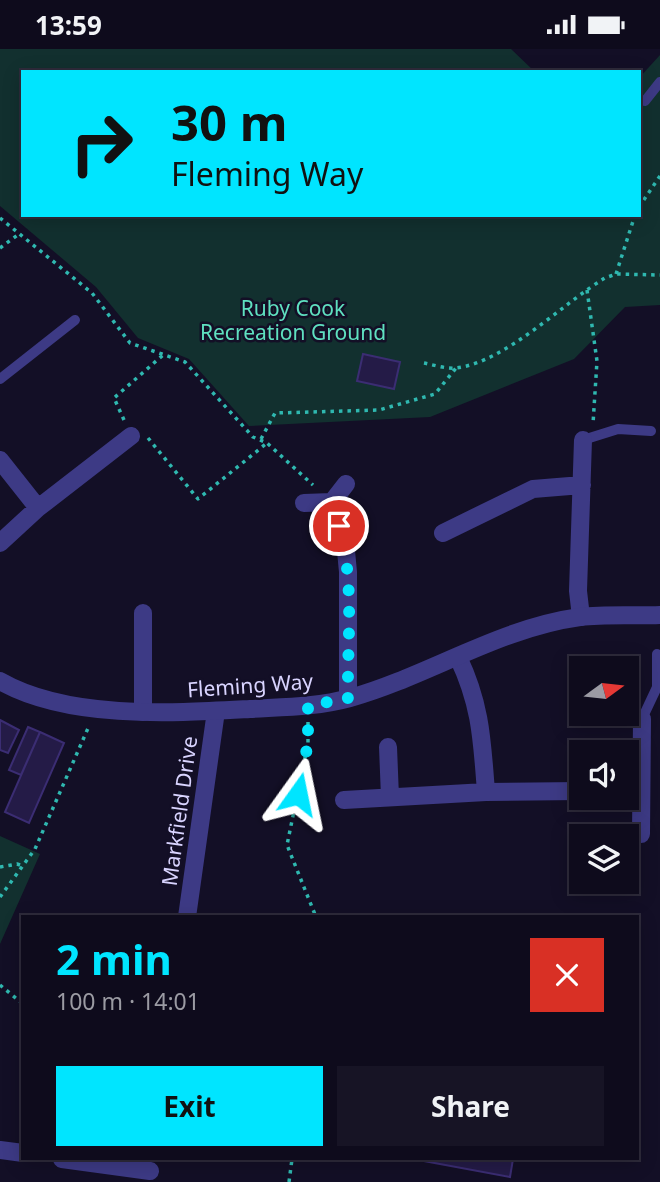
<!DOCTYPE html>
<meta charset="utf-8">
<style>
body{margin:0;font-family:"Noto Sans",sans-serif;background:#171425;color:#f1f3f6;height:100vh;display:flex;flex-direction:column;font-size:26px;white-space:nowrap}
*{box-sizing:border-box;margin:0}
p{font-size:23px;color:#9b9ba3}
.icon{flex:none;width:38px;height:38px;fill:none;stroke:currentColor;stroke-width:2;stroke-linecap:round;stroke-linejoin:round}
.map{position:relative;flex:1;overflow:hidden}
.details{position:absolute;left:21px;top:866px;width:618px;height:245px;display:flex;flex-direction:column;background:#0e0b1c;border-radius:0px;box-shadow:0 4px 18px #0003,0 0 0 2px #2e2b3b}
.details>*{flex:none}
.hud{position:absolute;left:21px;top:21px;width:620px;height:147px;border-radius:0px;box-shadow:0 4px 18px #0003,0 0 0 2px #2e2b3b;background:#00e5ff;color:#111;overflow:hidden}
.needle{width:46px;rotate:75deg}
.fabs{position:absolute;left:569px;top:607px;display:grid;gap:14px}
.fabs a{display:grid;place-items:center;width:70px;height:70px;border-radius:0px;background:#0e0b1c;box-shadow:0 4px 18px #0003,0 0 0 2px #2e2b3b;font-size:35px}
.pin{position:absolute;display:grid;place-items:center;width:60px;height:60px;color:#fff;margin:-30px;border:4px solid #fff;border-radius:50%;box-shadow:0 2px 7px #0007}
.me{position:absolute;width:77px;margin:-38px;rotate:12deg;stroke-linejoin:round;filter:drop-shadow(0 0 5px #0008)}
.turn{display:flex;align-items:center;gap:24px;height:147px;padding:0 35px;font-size:32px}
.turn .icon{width:91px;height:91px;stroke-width:2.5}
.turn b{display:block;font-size:49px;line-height:60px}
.round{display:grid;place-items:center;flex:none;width:74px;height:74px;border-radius:0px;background:#171425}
.headline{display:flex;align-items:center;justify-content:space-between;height:119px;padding:0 35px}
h1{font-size:42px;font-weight:700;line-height:52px;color:#00e5ff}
.action{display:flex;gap:14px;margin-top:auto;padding:14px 35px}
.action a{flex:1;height:80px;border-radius:0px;background:#00e5ff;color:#111;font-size:28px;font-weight:700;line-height:80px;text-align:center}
.action a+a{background:#171425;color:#f1f3f6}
.status{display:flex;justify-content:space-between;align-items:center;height:49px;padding:0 35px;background:#0e0b1c;direction:ltr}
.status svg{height:19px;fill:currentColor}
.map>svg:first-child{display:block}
.green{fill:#12302f}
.building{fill:#241b47;stroke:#3b2d73;stroke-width:2}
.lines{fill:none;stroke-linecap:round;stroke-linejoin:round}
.path{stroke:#2fb8b0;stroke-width:3.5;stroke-dasharray:3.5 5;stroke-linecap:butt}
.service{stroke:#3d3a85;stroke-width:10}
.minor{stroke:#3d3a85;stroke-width:18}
.tertiary{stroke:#3d3a85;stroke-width:18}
.route{stroke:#00e5ff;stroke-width:12;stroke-dasharray:0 21.6}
.labels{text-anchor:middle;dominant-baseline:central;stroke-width:5;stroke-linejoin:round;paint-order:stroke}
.park-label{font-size:21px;fill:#5fe0c0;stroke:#130f26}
.street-label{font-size:21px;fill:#d9d4ff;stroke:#130f26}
</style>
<div class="status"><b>13:59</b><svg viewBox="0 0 49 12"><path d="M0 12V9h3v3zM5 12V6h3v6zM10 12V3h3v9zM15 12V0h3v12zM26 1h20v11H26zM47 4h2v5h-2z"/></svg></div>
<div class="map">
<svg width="660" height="1133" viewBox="0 0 660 1133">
<rect width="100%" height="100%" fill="#130f26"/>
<!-- green -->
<path class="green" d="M0 0H511L535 23H23V166H639V29L660 6V256L625 258 574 310 430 368 249 377 189 310 138 289 96 238 0 157Z
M0 787 40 805 0 895Z"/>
<!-- building -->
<path class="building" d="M363 305 400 313 394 340 357 332Z
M0 671 19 681 8 704 0 701Z
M28 678 40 683 21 726 9 721Z
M40 683 64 694 29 774 5 763Z
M413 1110H513L510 1128Z"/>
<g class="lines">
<!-- path -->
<path class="path" d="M639 158 660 127
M0 169 92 244 130 294 185 313 253 388 267 394 313 436
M0 199 19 185
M616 225 635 166
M587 241 597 312 593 375
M424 314C434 316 446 320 456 319 506 313 563 254 605 229L616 225 660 226
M124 371 114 349 163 306
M148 389 198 450 267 394
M261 390 275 364 379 361 435 345 456 319
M308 673V694L287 796 316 868
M0 818 17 815 23 817
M0 848 35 800 89 677
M0 936 23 955
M289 1133 292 1110"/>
<!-- service -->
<path class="service" d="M645 52 660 33
M0 330 75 271
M583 391 618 380 651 382
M642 670 657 638V605"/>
<!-- minor -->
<path class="minor" d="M0 411 38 459
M332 453 346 502 348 523V649
M304 454 332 453 346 435
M443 484 533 440 582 436
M0 494 38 459 131 387
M581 568 578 542 583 391
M458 608C481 656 482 691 486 743
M143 663V564
M388 698 390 748
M344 751 486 743 581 742
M641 785 642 670
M187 868 216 662
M0 1101 23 1104
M62 1110 150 1122"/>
<!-- tertiary -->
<path class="tertiary" d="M0 632C68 671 175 664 250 660 284 658 317 658 350 649 428 627 499 579 580 568 606 565 634 567 660 566"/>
</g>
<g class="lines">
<!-- route -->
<path class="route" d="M298 745 308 694V657L348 649C347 593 355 532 339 477"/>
</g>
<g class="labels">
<!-- park labels -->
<g class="park-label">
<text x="293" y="259">Ruby Cook<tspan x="293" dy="24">Recreation Ground</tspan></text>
</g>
<!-- street labels -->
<g class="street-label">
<text transform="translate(250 636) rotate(-4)">Fleming Way</text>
<text transform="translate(179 762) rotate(-82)">Markfield Drive</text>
</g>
</g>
</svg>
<div class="fabs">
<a><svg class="needle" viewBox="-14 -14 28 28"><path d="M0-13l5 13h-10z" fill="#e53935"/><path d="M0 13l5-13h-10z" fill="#9b9ba3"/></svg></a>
<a><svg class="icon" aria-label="sound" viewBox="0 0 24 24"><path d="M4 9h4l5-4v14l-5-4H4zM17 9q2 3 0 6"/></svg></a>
<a><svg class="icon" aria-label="layers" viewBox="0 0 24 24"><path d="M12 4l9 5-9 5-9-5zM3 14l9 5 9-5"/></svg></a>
</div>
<div class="pin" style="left:339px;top:477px;background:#d93025"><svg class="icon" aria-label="arrive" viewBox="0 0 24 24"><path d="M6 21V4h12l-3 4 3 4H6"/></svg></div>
<svg class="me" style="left:298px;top:745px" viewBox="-20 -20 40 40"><path d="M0-17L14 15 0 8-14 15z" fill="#00e5ff" stroke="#fff" stroke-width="4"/></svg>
<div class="hud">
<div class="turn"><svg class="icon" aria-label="right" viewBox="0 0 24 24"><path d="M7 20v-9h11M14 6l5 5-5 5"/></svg><div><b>30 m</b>Fleming Way</div></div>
</div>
<section class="details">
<div class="headline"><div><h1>2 min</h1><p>100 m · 14:01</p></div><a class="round" style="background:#d93025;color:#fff"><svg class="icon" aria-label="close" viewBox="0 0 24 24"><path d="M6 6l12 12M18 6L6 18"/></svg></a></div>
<div class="action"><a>Exit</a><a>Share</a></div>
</section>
</div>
